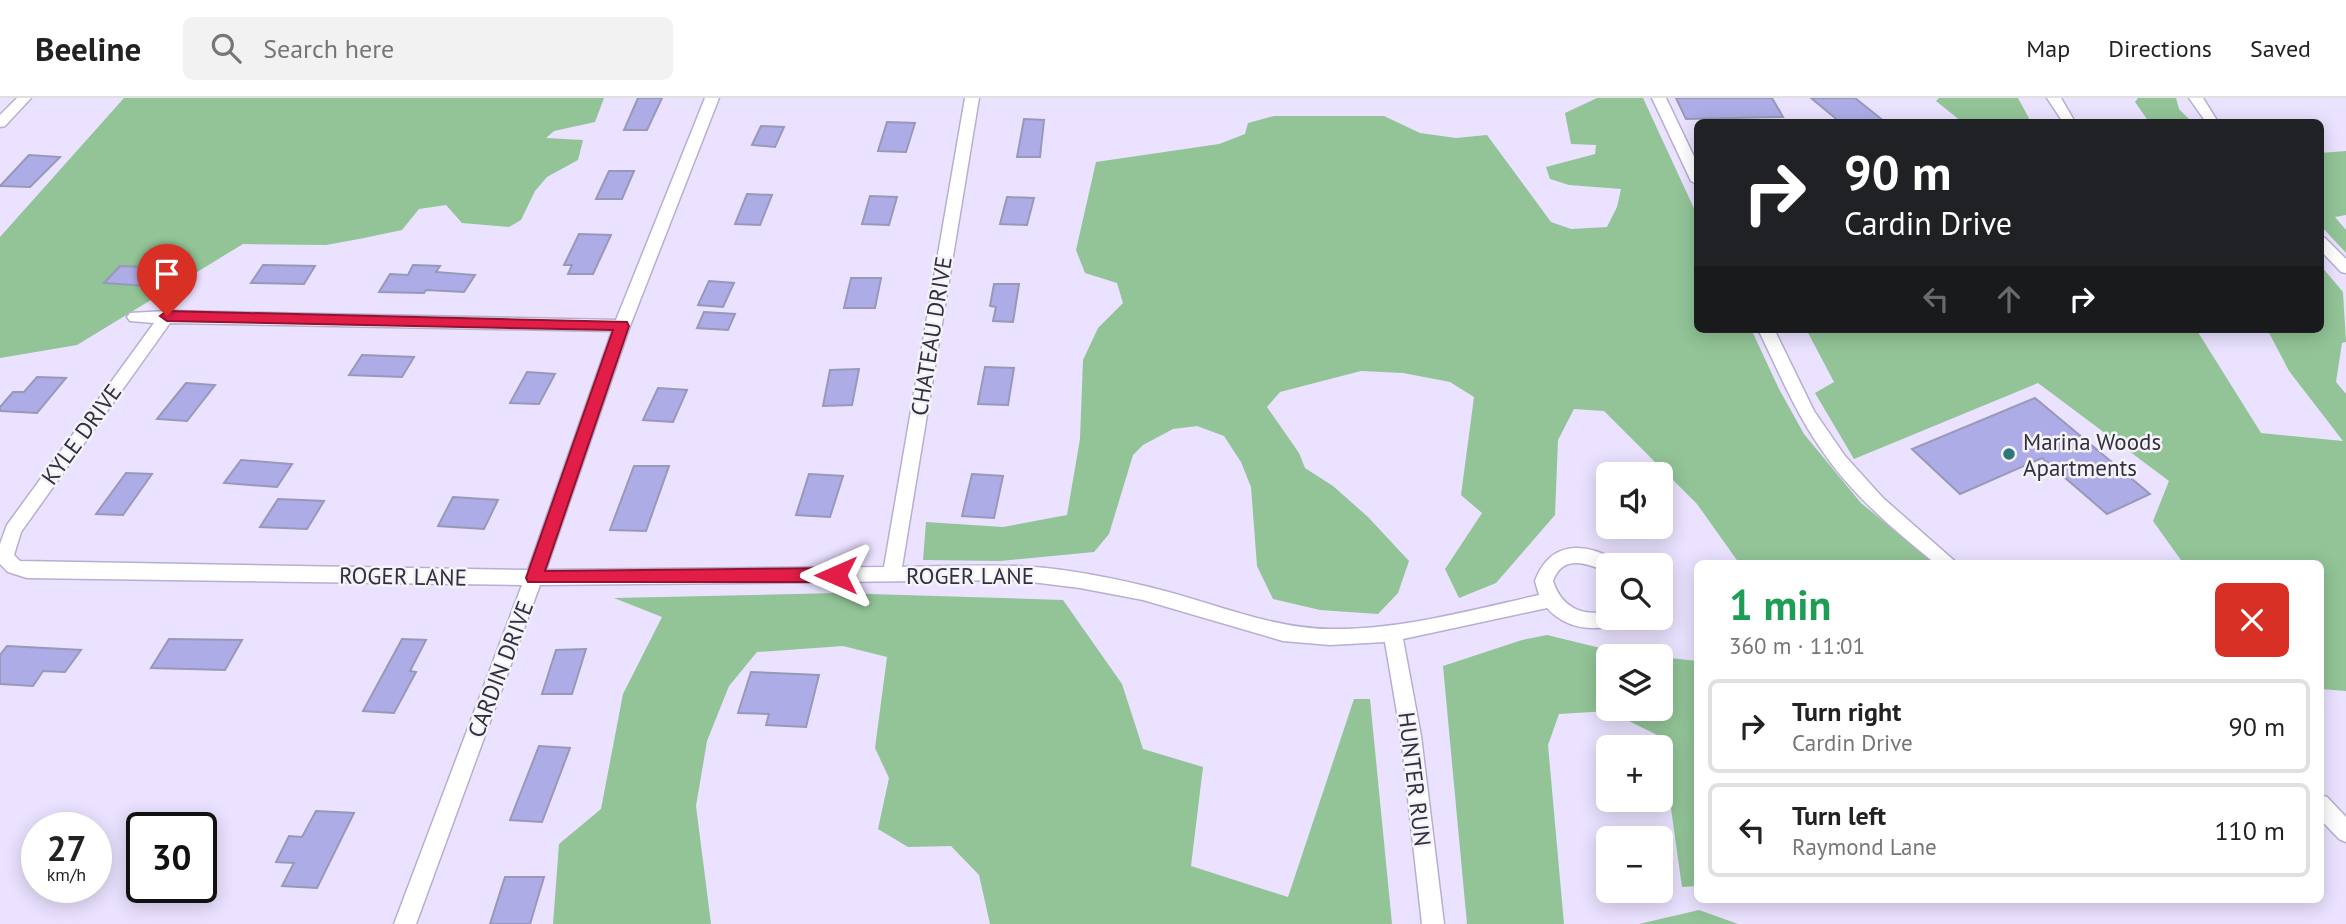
<!DOCTYPE html>
<meta charset="utf-8">
<style>
body{margin:0;font-family:"PT Sans",sans-serif;background:#f2f2f2;color:#222;height:100vh;display:flex;flex-direction:column;font-size:26px;white-space:nowrap}
*{box-sizing:border-box;margin:0}
p{font-size:23px;color:#767676}
.icon{flex:none;width:38px;height:38px;fill:none;stroke:currentColor;stroke-width:2;stroke-linecap:round;stroke-linejoin:round}
.map{position:relative;flex:1;overflow:hidden}
.details{position:absolute;left:1694px;top:462px;width:630px;height:343px;display:flex;flex-direction:column;background:#fff;border-radius:10px;box-shadow:0 4px 18px #0003}
.details>*{flex:none}
.hud{position:absolute;left:1694px;top:21px;width:630px;height:214px;border-radius:10px;box-shadow:0 4px 18px #0003;background:#202124;color:#fff;overflow:hidden}
.buttons{position:absolute;left:1596px;top:364px;display:grid;gap:14px}
.buttons a{display:grid;place-items:center;width:77px;height:77px;border-radius:10px;background:#fff;box-shadow:0 4px 18px #0003;font-size:35px}
.speed{position:absolute;left:21px;top:714px;display:flex;gap:14px;font-size:35px;font-weight:700;text-align:center}
.speed>*{display:grid;place-content:center;width:91px;height:91px;border-radius:50%;background:#fff;box-shadow:0 4px 18px #0003;line-height:1}
.speed small{font-size:18px;font-weight:400}
.speed .limit{border:4px solid #111;border-radius:10px;background:#fff;color:#111}
.pin{position:absolute;display:grid;place-items:center;width:60px;height:60px;color:#fff;margin:-72px -30px;border-radius:50% 50% 50% 0;rotate:-45deg;box-shadow:0 0 7px #0007}
.pin .icon{rotate:45deg}
.me{position:absolute;width:77px;margin:-38px;rotate:270deg;stroke-linejoin:round;filter:drop-shadow(0 0 5px #0008)}
.turn{display:flex;align-items:center;gap:24px;height:147px;padding:0 35px;font-size:32px}
.turn .icon{width:91px;height:91px;stroke-width:2.5}
.turn b{display:block;font-size:49px;line-height:60px}
.lanes{display:flex;align-items:center;height:66px;padding:0 35px;background:#0003;justify-content:center;gap:35px;direction:ltr}
.lanes .off{opacity:.35}
.round{display:grid;place-items:center;flex:none;width:74px;height:74px;border-radius:10px;background:#f2f2f2}
.summary{display:flex;align-items:center;justify-content:space-between;height:119px;padding:0 35px}
h1{font-size:42px;font-weight:700;line-height:52px;color:#1e9e55}
ul{padding:0;list-style:none}
li{display:flex;align-items:center;gap:21px;height:94px;margin:0 14px 10px;padding:0 21px;border:4px solid #e0e0e0;border-radius:10px}
li div{flex:1}
li b{display:block;font-size:26px}
li em{font-style:normal}
header{display:flex;align-items:center;gap:42px;box-sizing:border-box;height:98px;padding:0 35px;background:#fff;border-bottom:2px solid #e0e0e0}
header strong{font-size:33px}
nav{display:flex;gap:38px;margin-inline-start:auto;font-size:24px}
.search{width:490px;height:63px;background:#f2f2f2;display:flex;align-items:center;gap:18px;box-sizing:border-box;padding:0 24px;border-radius:10px;color:#767676;font-size:26px}
.map>svg:first-child{display:block}
.forest{fill:#92c497}
.building{fill:#aeace6;stroke:#9898b9;stroke-width:2}
.lines{fill:none;stroke-linecap:round;stroke-linejoin:round}
.street-casing{stroke:#b8aed0;stroke-width:3}
.street{fill:#fff;fill-rule:evenodd}
.route{fill:#e11d48;stroke:#92132f;stroke-width:2}
.poi-dot{fill:#2e787c;stroke:#f5f3fa;stroke-width:2.5}
.labels{text-anchor:middle;dominant-baseline:central;stroke-width:5;stroke-linejoin:round;paint-order:stroke}
.street-label{font-size:23px;fill:#332f3d;stroke:#f5f3fa}
.poi-label{font-size:23px;fill:#332f3d;stroke:#f5f3fa;text-anchor:start}
</style>
<header>
<strong>Beeline</strong>
<div class="search"><svg class="icon" aria-label="search" viewBox="0 0 24 24"><circle cx="10" cy="10" r="6"/><path d="M15 15l6 6"/></svg>Search here</div>
<nav><a>Map</a><a>Directions</a><a>Saved</a></nav>
</header>
<div class="map">
<svg width="2346" height="826" viewBox="0 0 2346 826">
<rect width="100%" height="100%" fill="#eae2ff"/>
<!-- forest -->
<path class="forest" d="M124 0H604L595 24 554 33 546 40 583 42 578 62 547 79 535 93 521 122 509 129 462 125 446 107 419 111 402 132 359 141 326 147 243 146 77 247 0 260V139Z
M1597 0H1643L1697 117 1698 231H1751L1779 291 1804 336 1861 405 1934 465H1739L1697 406 1604 313 1574 311 1558 342 1555 417 1496 485 1459 500 1445 471 1482 415 1461 397 1474 299 1450 284 1403 275 1361 273 1280 294 1267 309 1299 355 1305 370 1333 388 1368 419 1409 463 1398 495 1378 516 1320 512 1273 501 1257 468 1251 389 1241 364 1224 338 1197 328 1173 331 1143 347 1133 357 1109 436 1094 454 1001 463 923 462 926 424 1003 429 1067 417 1080 341 1083 262 1098 230 1123 205 1117 185 1085 175 1076 152 1096 64 1219 46 1245 36 1248 25 1274 18H1384L1420 35 1456 40 1487 37 1551 124 1571 131 1607 129 1617 109 1621 91 1569 87 1550 81 1546 69 1595 56 1596 47 1571 46 1565 15Z
M1939 0H2018L2031 24H1962L1936 3Z
M2138 0H2176L2179 11 2192 24H2149L2135 4Z
M2346 53V117L2335 119 2346 132V155L2321 128 2320 55Z
M2321 168 2343 194 2346 244 2342 245 2336 284 2346 296V593L2321 591 2320 466 2183 465 2153 423 2169 383 2038 285 1854 361 1815 295 1834 284 1806 231H2196L2261 335 2343 343 2289 273 2267 231H2320Z
M837 495 1063 502 1122 586 1143 651 1203 669 1191 768 1288 799 1354 601H1370L1392 826H990L979 777 951 748 908 749 878 731 889 680 875 650 887 559 843 548 757 554 729 588 707 643 696 708 711 826H553L559 746 601 711 623 596 662 519 614 500Z
M1547 537 1621 555 1656 558H1608V611H1661V559L1697 563V788L1682 789 1661 639 1609 613 1559 616 1548 647 1564 826H1467L1443 568 1522 542Z
M1699 812 1738 826H1639Z"/>
<!-- building -->
<path class="building" d="M638 0H662L647 32H624Z
M1676 0H1772L1783 19 1686 21Z
M1811 0H1855L1885 24H1840Z
M1024 21 1044 22 1040 59H1017Z
M887 24 915 25 906 54 878 53Z
M761 28 784 29 775 49 752 47Z
M29 57 60 59 30 89 0 88Z
M609 73H634L622 101H596Z
M747 96 772 97 760 127 735 126Z
M870 98 897 99 889 127 862 126Z
M1007 99 1034 100 1027 127 1000 126Z
M579 136 611 137 593 176H568L572 167H564Z
M263 167 315 168 304 186 251 185Z
M413 167 440 168 436 174 475 177 464 194 426 192 424 195 379 194 390 176 408 177Z
M120 168 162 170 147 188 104 185Z
M851 180H881L875 210H844Z
M709 183 734 185 723 209 698 207Z
M994 186H1019L1013 224 993 223 996 209 990 208Z
M704 214 735 216 728 232 697 230Z
M362 257 414 259 402 279 349 277Z
M985 269 1014 270 1008 307 978 306Z
M859 271 852 307 823 308 830 272Z
M527 274 555 276 539 306 510 305Z
M37 279 66 280 37 315 0 313V309L13 294H24Z
M186 285 215 287 187 323 157 321Z
M658 290 687 292 673 324 643 322Z
M2035 300 2150 396 2107 416 2042 360 1960 396 1912 351Z
M241 362 292 366 277 389 224 385Z
M634 368H669L646 433 610 432Z
M126 375 152 376 123 417 96 416Z
M809 376 843 378 830 419 796 417Z
M972 376 1003 378 994 420 962 418Z
M453 399 498 402 484 431 438 428Z
M278 401 324 403 307 431 260 429Z
M169 541 242 542 225 572 151 570Z
M402 541 426 542 410 573 416 574 394 615 363 613Z
M7 548 81 552 65 574 43 573 33 588 0 586V557Z
M586 551 572 596H542L556 552Z
M751 574 819 577 806 629 766 627 769 616 738 615Z
M539 648 570 650 542 724 510 722Z
M316 713 354 715 317 790 282 788 294 765 276 764 289 738 302 739Z
M505 779H544L530 826H490Z"/>
<g class="lines">
<!-- street casing -->
<g class="street-casing">
<path id="street" d="M17 0H31L5 28 0 29V17Z
M705 0H719L630 228 546 472 884 469 965 0H979L902 469C940 468 977 467 1014 468 1057 469 1103 478 1145 488 1207 502 1266 530 1330 531 1401 532 1471 512 1539 497L1535 483C1550 443 1583 444 1616 462L1619 467H1608V474C1588 466 1563 455 1553 483 1561 509 1582 519 1608 513V520H1621L1619 526C1593 534 1566 531 1547 510L1403 541 1421 638 1444 826H1422L1401 638 1385 544 1330 547 1283 543 1143 502 1080 490 1016 482 540 487 416 826H394L522 487 27 480 8 474 0 466V446L7 427 154 225 130 223 127 219 130 215 167 213 616 222ZM170 225 612 233 528 472 20 463 14 457 21 434Z
M1652 0H1666L1698 67V87L1691 83Z
M2047 0H2061L2075 24H2063Z
M2189 0H2203L2218 24H2206Z
M2320 138 2325 140 2346 161V175L2341 174 2320 152Z
M1758 231H1774L1814 313 1845 358 1883 400 1958 466H1936C1894 432 1851 396 1821 351 1795 314 1778 272 1758 231Z
M2320 697 2327 699 2346 719V744L2339 741 2320 721Z"/>
</g>
<!-- street -->
<use href="#street" class="street"/>
</g>
<!-- route -->
<path class="route" d="M167 213 627 224 629 228 545 473 836 470 842 472 845 477 842 482 836 484H528L526 480 613 232 167 223 160 218Z"/>
<!-- markers -->
<circle class="poi-dot" cx="2009" cy="356" r="7"/>
<g class="labels">
<!-- street labels -->
<g class="street-label">
<text transform="translate(931 238) rotate(-81)">CHATEAU DRIVE</text>
<text transform="translate(81 336) rotate(-54)">KYLE DRIVE</text>
<text x="970" y="477">ROGER LANE</text>
<text transform="translate(403 478) rotate(1)">ROGER LANE</text>
<text transform="translate(500 571) rotate(-69)">CARDIN DRIVE</text>
<text transform="translate(1415 681) rotate(83)">HUNTER RUN</text>
</g>
<!-- poi labels -->
<g class="poi-label">
<text x="2023" y="343">Marina Woods<tspan x="2023" dy="26">Apartments</tspan></text>
</g>
</g>
</svg>
<div class="buttons">
<a><svg class="icon" aria-label="sound" viewBox="0 0 24 24"><path d="M4 9h4l5-4v14l-5-4H4zM17 9q2 3 0 6"/></svg></a>
<a><svg class="icon" aria-label="search" viewBox="0 0 24 24"><circle cx="10" cy="10" r="6"/><path d="M15 15l6 6"/></svg></a>
<a><svg class="icon" aria-label="layers" viewBox="0 0 24 24"><path d="M12 4l9 5-9 5-9-5zM3 14l9 5 9-5"/></svg></a>
<a>+</a>
<a>−</a>
</div>
<div class="speed"><div>27<small>km/h</small></div><div class="limit">30</div></div>
<div class="pin" style="left:167px;top:218px;background:#d93025"><svg class="icon" aria-label="arrive" viewBox="0 0 24 24"><path d="M6 21V4h12l-3 4 3 4H6"/></svg></div>
<svg class="me" style="left:836px;top:477px" viewBox="-20 -20 40 40"><path d="M0-17L14 15 0 8-14 15z" fill="#e11d48" stroke="#fff" stroke-width="4"/></svg>
<div class="hud">
<div class="turn"><svg class="icon" aria-label="right" viewBox="0 0 24 24"><path d="M7 20v-9h11M14 6l5 5-5 5"/></svg><div><b>90 m</b>Cardin Drive</div></div>
<div class="lanes"><svg class="icon off" aria-label="left" viewBox="0 0 24 24"><path d="M17 20v-9H6M10 6l-5 5 5 5"/></svg><svg class="icon off" aria-label="ahead" viewBox="0 0 24 24"><path d="M12 20V5M6 11l6-6 6 6"/></svg><svg class="icon" aria-label="right" viewBox="0 0 24 24"><path d="M7 20v-9h11M14 6l5 5-5 5"/></svg></div>
</div>
<section class="details">
<div class="summary"><div><h1>1 min</h1><p>360 m · 11:01</p></div><a class="round" style="background:#d93025;color:#fff"><svg class="icon" aria-label="close" viewBox="0 0 24 24"><path d="M6 6l12 12M18 6L6 18"/></svg></a></div>
<ul>
<li><svg class="icon" aria-label="right" viewBox="0 0 24 24"><path d="M7 20v-9h11M14 6l5 5-5 5"/></svg><div><b>Turn right</b><p>Cardin Drive</p></div><em>90 m</em></li>
<li><svg class="icon" aria-label="left" viewBox="0 0 24 24"><path d="M17 20v-9H6M10 6l-5 5 5 5"/></svg><div><b>Turn left</b><p>Raymond Lane</p></div><em>110 m</em></li>
</ul>
</section>
</div>
